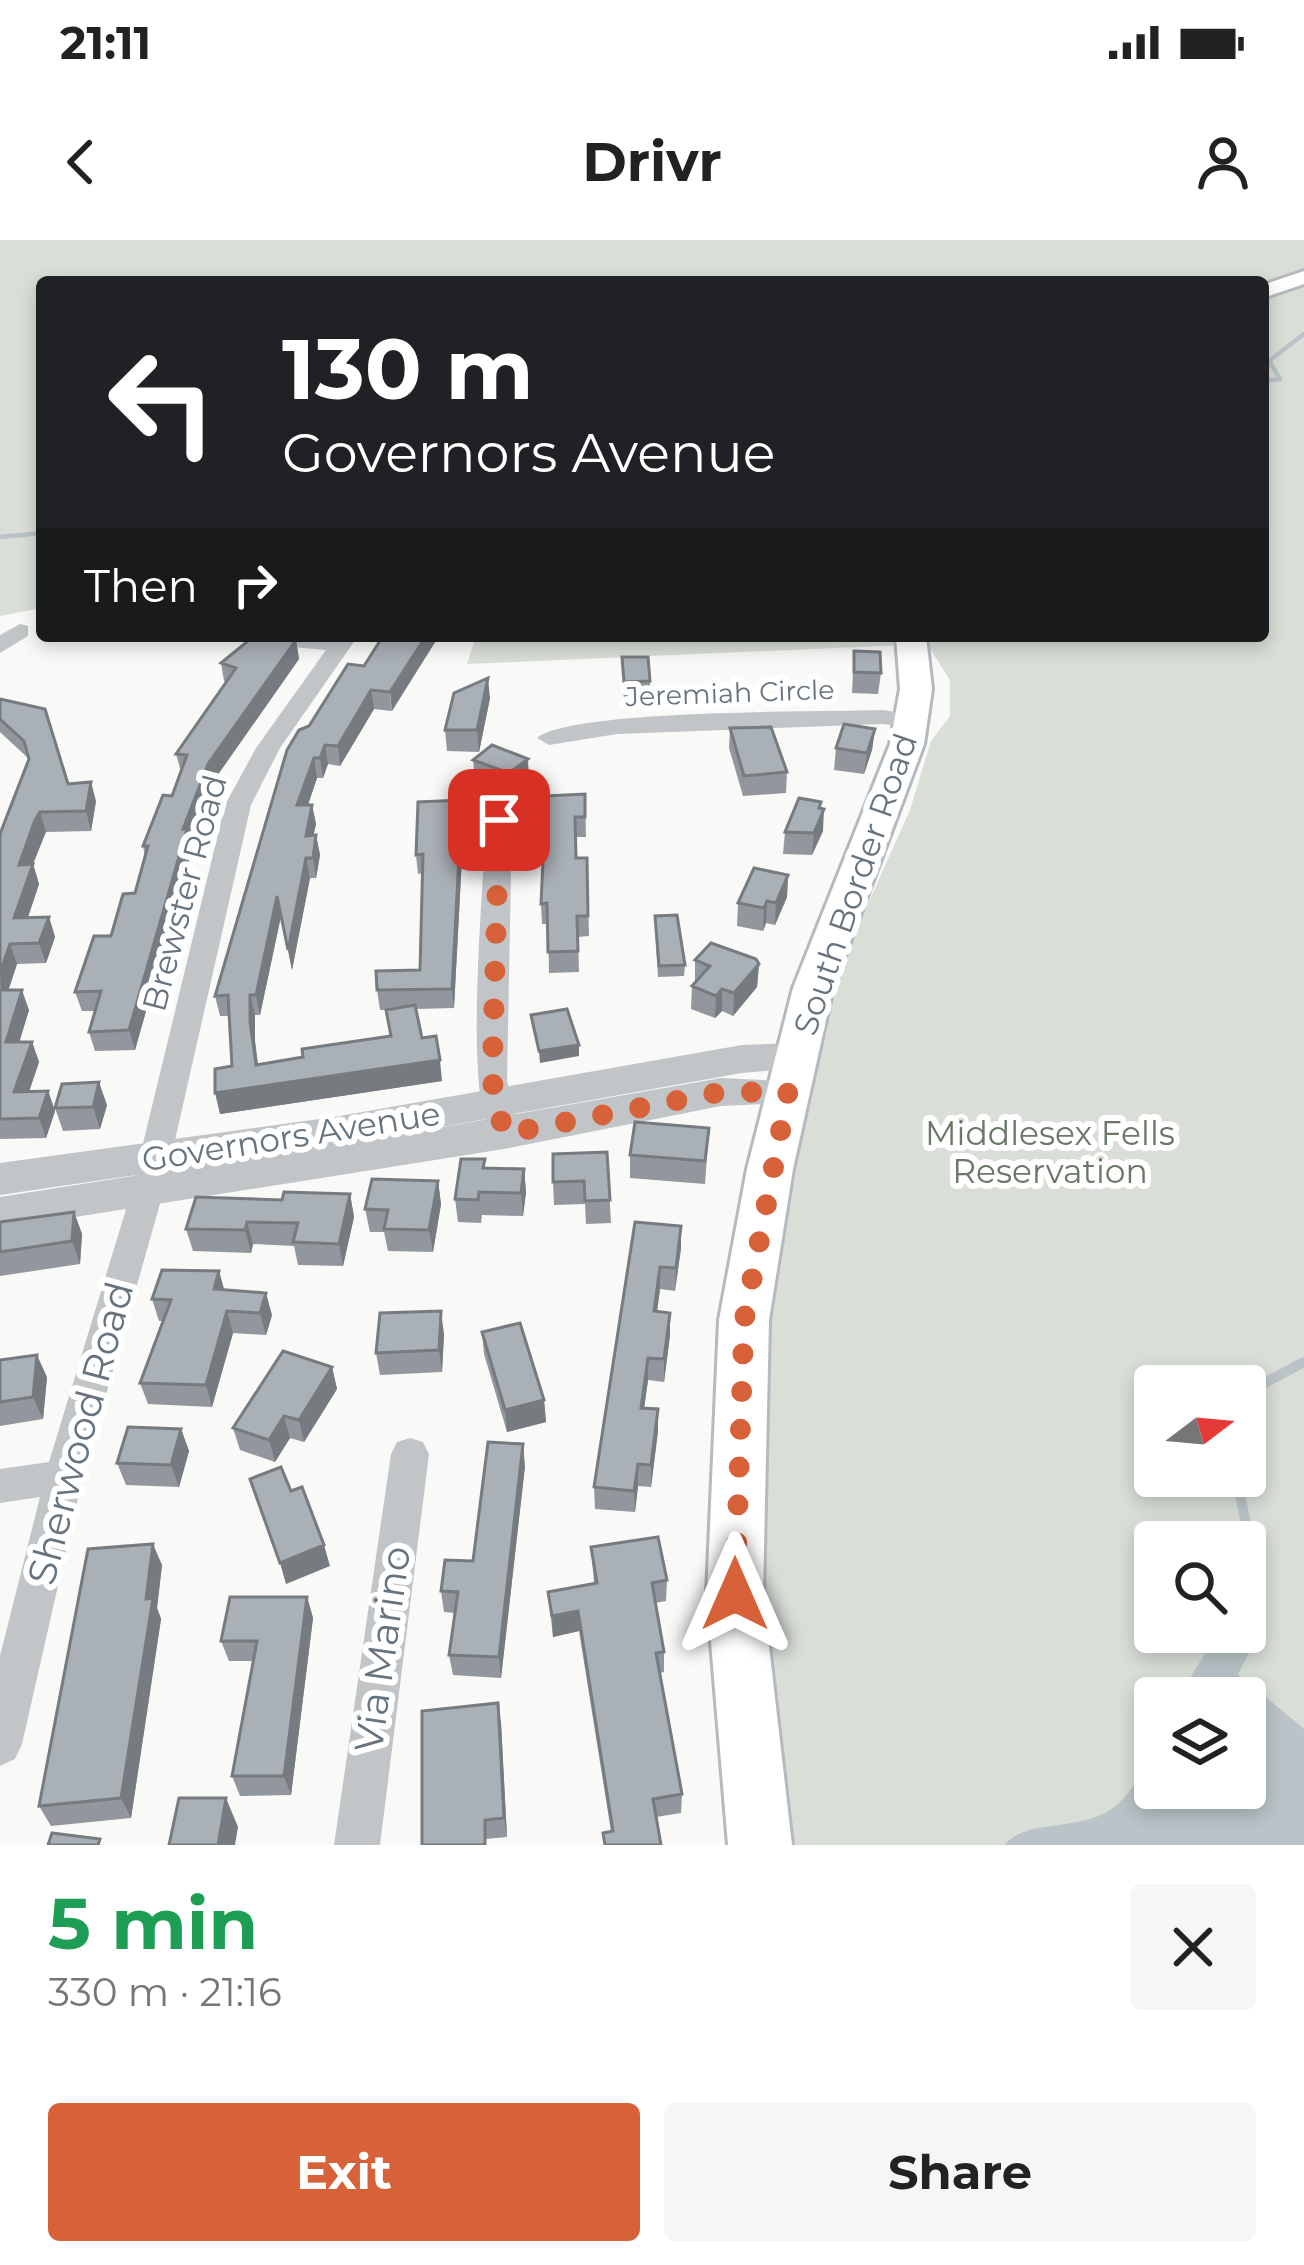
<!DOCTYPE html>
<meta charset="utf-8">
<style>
body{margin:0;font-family:Montserrat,sans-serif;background:#f6f6f6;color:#222;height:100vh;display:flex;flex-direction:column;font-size:45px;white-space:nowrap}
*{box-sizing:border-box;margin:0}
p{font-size:39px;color:#767676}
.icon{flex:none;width:66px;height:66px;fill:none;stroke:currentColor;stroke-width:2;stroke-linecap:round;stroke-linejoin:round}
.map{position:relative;height:1605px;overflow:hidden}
.details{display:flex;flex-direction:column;background:#fff;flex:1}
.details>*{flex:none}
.banner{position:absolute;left:36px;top:36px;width:1233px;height:366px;border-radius:12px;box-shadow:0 6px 18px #0003;background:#202124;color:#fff;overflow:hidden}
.needle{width:78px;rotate:74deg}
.buttons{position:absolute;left:1134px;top:1125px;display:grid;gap:24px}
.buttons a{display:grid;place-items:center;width:132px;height:132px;border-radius:12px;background:#fff;box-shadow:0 6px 18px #0003;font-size:60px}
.pin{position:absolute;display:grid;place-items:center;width:102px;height:102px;color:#fff;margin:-51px;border-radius:24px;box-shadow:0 6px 18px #0006}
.me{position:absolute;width:132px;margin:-66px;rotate:0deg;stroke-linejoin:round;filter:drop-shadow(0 0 9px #0008)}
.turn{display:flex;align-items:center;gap:42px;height:252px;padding:0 48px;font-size:54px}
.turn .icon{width:156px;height:156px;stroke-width:2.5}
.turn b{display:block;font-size:84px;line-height:102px}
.then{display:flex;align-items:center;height:114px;padding:0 48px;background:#0003;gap:24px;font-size:45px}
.round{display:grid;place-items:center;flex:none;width:126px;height:126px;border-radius:12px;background:#f6f6f6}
.overview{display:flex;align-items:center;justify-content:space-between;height:204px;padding:0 48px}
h1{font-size:72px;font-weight:700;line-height:90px;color:#1e9e55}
.primary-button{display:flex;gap:24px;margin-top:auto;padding:24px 48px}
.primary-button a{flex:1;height:138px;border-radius:12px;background:#d7623a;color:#fff;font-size:48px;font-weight:700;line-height:138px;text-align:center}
.primary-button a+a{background:#f6f6f6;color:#222}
.status{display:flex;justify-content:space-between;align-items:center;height:84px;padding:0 60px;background:#fff;direction:ltr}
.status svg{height:33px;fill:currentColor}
header{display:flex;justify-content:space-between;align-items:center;height:156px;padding:0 48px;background:#fff;font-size:54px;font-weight:700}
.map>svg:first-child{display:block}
.green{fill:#d9ded7;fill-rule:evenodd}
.water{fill:#bac4c8}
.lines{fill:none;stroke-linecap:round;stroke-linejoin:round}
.stream-far2{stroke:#bac4c8;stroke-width:4.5}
.stream-far1{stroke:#bac4c8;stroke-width:8}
.stream{stroke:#bac4c8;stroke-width:10}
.secondary-casing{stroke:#b6babf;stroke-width:6}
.minor{fill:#c1c5c8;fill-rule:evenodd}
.tertiary{fill:#c1c5c8;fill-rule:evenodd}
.secondary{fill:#fff;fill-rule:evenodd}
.wall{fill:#91979d}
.shaded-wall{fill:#767b7f}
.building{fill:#a9b0b6;stroke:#767b7f;stroke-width:3}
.route{stroke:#d7623a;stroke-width:21;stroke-dasharray:0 37.8}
.labels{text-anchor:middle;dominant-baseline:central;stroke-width:12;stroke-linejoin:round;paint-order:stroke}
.far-street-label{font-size:27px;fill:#667480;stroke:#fff}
.street-label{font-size:33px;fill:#667480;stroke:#fff}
.park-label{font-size:33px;fill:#687965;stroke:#fff}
.near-street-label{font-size:39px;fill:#667480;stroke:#fff}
</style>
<div class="status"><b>21:11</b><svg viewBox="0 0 49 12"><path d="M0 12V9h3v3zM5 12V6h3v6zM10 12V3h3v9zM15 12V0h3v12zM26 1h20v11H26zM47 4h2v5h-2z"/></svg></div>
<header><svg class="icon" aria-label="back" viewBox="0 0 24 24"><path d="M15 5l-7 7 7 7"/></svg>Drivr<svg class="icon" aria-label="person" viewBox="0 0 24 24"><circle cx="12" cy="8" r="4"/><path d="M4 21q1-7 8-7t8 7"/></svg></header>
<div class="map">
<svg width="1304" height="1605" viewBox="0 0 1304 1605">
<rect width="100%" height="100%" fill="#f9f9f7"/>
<!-- green -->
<path class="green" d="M0 0H1304V1605H785L757 1394 767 1045 815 804 853 697 910 570 931 501 950 476V440L927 404 467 424 476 396H1263V42H42V368L0 376ZM1155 1146H1245V1236H1155ZM1155 1302H1245V1392H1155ZM1155 1458H1245V1548H1155Z"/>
<!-- water -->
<path class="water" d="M1245 1376 1256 1400 1238 1434 1304 1489V1605H1004C1033 1574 1087 1597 1123 1559 1137 1545 1146 1519 1155 1501V1548H1245V1458H1178L1218 1392H1245Z"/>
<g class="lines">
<!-- stream-far2 -->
<path class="stream-far2" d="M1263 141 1280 139 1269 121 1304 94
M0 297 42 293"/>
<!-- stream-far1 -->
<path class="stream-far1" d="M1300 1124 1304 1122"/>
<!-- stream -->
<path class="stream" d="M1245 1179 1255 1148 1304 1122
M1236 1236 1247 1288 1244 1302"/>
<!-- secondary casing -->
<g class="secondary-casing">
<path id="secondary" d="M1304 31V44L1263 58V45Z
M896 396H926L932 449 924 504 833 748 793 929 769 1080 763 1354 792 1605H728L707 1354 719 1080 747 929 793 748 890 504 900 449Z"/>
</g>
<!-- minor -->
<path class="minor" d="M20 384 28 386V396L0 413V395Z
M236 396H358L280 508 251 565 163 953 83 1236 22 1504 15 1519 0 1526V1416L40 1257 0 1263V1229L49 1222 131 953 225 565 256 508 326 410 247 403Z
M883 470 921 476 925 481 913 488 883 484 617 494 549 505 537 498C570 469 825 472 883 470Z
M499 572 512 580 507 840 517 885 512 893H490C464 848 484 642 486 580Z
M410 1198 423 1202 429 1214 380 1605H334L391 1214 397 1202Z"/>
<!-- tertiary -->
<path class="tertiary" d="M795 803 809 807 815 817 809 827 742 833 392 896 721 838 802 842 808 852 802 862 721 866 504 909 0 989V957L177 929 0 955V923L334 877 742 805Z"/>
<!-- secondary -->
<use href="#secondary" class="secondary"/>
</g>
<!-- wall -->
<path class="wall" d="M383 396 392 471 374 469 340 526 328 524 323 538H317L308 565H312L316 584 313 596 316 595 320 615 316 638H310L292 730 281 676 260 775H255V801L258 824 303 817 390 796 386 770H380L377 750 420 730 422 633 418 634 416 615 464 579 454 768 416 769 422 798 442 841 220 874 232 826 229 776H220L215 756 309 486 364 426Z
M296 400 299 419 212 543 190 602 192 609 135 810 95 811 89 792 95 771H82L75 752 135 653 145 616 143 606 172 556 181 532 176 514 227 442 224 441 221 423Z
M854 411 881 433 878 454 852 453Z
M622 417 650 441V462L624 463Z
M490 458 479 512 447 511 445 490Z
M0 459 68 544 96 561 91 591 46 592 41 600 33 624 39 644 28 677H49L55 697 46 723 17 724 8 750 29 770 19 802H32L39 822 29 852 48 851 55 871 46 898 0 899V594L29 519 0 492Z
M730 488 787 532 786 553 743 556 729 508Z
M875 489 872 510 864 534 834 530 836 508Z
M473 520 529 540 511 555 475 541Z
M585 554 586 597H575L576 618H587L589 696 578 697 579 732 549 733 548 684H542L541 664Z
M821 568 823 591 812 615 783 614 785 592Z
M788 635 787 657 775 685 766 683 763 691 737 686 738 663Z
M655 687 685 725 684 736 658 737Z
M695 720 759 724 757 747 733 776 722 771 715 778 691 769 692 746 695 743Z
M107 865 100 889 63 891 55 868Z
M709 888 705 944 630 938V915Z
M607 912 611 983 586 984 585 964 554 965 553 942Z
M486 928 524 929 526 952 523 976 482 975 481 983 458 982 455 959Z
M438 941 441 964 433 1012 388 1011 384 992H370L365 969Z
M350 954 354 977 343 1026 298 1025 294 1006 253 1004 251 1013 193 1011 186 989 282 960Z
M74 972 82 994 80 1024 0 1036V982Z
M635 982 681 1008 675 1051 660 1049 657 1071 670 1073V1095L664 1142 648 1140 644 1168 658 1191 651 1247 638 1246 635 1272 595 1269 594 1247Z
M219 1031 224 1049 272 1075 266 1095 233 1093 212 1167 148 1164 140 1143 163 1081H159L152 1059Z
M482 1092 544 1160 546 1182 507 1192 484 1114Z
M444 1094 442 1132 380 1135 376 1113Z
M0 1120 47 1137 43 1179 0 1186Z
M332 1127 337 1149 304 1202 290 1198 275 1222 240 1210 233 1188Z
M181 1189 189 1211 179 1247 126 1245 117 1223Z
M525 1226 501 1438 453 1435 449 1415 455 1373 444 1372 441 1351 473 1321Z
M591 1307 667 1340 666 1361 655 1363 664 1412V1432L660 1433 682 1554 681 1573 656 1577 661 1605H604L603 1593 611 1591 579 1391 553 1397 548 1352 594 1343Z
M162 1325 157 1368 161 1379 131 1578 51 1586 39 1566Z
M307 1357 313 1378 291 1555 240 1556 232 1536 253 1421H229L221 1401Z
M501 1483 507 1597 422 1605Z"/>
<!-- shaded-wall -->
<path class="shaded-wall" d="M426 396H439L392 471 390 452Z
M296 400 299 419 212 543 190 602 192 609 135 810 129 790 183 589 208 524Z
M488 438 490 458 479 512 477 490Z
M371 450 374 469 340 526 338 506Z
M875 489 872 510 864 534 867 513Z
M325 505 328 524 323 538 320 518Z
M314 518 317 538 301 585 297 565Z
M528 519 529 540 511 555 509 533Z
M91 542 96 561 91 591 86 571Z
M462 560 464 579 454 768 452 749Z
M821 562 820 580 824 569 823 591 812 615 814 593Z
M312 565 316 584 309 616 306 596Z
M40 572 46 592 25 644 19 625Z
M316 595 320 615 316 638 313 618Z
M306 618 310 638 292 730 288 710Z
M33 624 39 644 21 698 14 678Z
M788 635 787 657 775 685 776 663Z
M277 656 281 676 260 775 256 755Z
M767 661 766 683 763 691 764 668Z
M49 677 55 697 46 723 39 703Z
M10 704 17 724 2 770 0 733Z
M759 724 757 747 733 776 734 753Z
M722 749V771L715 778 716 756Z
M22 750 29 770 13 823 6 802Z
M250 755 255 775V801L260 845 250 781Z
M32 802 39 822 22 872 14 852Z
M579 805V816L540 823 539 811Z
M440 820 442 841 220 874 215 853Z
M99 842 107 865 100 889 93 867Z
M48 851 55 871 46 898 39 878Z
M524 929 526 952 523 976 521 953Z
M438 941 441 964 433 1012 429 990Z
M350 954 354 977 343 1026 339 1004Z
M74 972 82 994 80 1024 72 1001Z
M247 982 253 1004 251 1013 245 990Z
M681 986V1008L675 1051 676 1028Z
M660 1027V1049L654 1094V1071Z
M219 1031 225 1053 214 1049Z
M266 1053 272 1075 266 1095 260 1073Z
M227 1071 233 1093 212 1167 206 1145Z
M441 1071 444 1094 442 1132 439 1110Z
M670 1073V1095L664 1142V1119Z
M37 1115 47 1137 43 1179 33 1157Z
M648 1118V1140L641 1190V1168Z
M332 1127 337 1149 304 1202 299 1180Z
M544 1160 546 1182 507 1192 505 1170Z
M658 1169V1191L651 1247V1225Z
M284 1176 290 1198 275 1222 269 1200Z
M181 1189 189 1211 179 1247 171 1225Z
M523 1204 525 1226 501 1438 499 1417Z
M638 1224V1246L635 1272 634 1251Z
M153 1304 162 1325 157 1368 161 1379 131 1578 121 1558Z
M324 1305 330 1326 286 1344 280 1323Z
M307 1357 313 1378 291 1555 284 1536Z
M578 1371 579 1391 553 1397 552 1376Z
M498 1463 501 1483 507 1597 504 1578Z
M226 1558 238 1587 235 1605H218Z"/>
<!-- building -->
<path class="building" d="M254 396 296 400 208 524 183 589H187L129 790 89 792 101 751 75 752 94 696H111L123 654 135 653 148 606H143L163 555 172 556 187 515 176 514 236 428 221 423Z
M383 396H426L390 452 371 450 338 506 325 505 320 518H314L297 565H312L306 596 316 595 313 618H306L288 710 277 656 256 755H250V781L256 825 303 817 302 809 391 796 386 770 415 765 422 798 436 796 440 820 215 853V829L232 826 228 755 215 756 287 510 299 490 309 486 348 424 364 426Z
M854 411 880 412 881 433 854 432Z
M622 417H648L650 441 624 442Z
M488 438 477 490H445L454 453Z
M0 459 45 469 68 544 91 542 86 571 40 572 35 580 19 625 33 624 14 678 49 677 39 703 10 704 0 733V594L29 519 24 501 0 479Z
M844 484 875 489 867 513 836 508Z
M771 487 787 532 744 536 730 488Z
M492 505 528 519 509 533 473 520Z
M585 554V577H575L576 618H587L588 676H577L578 711 548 712 547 663 541 664 546 556Z
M799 558 821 562 819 568 824 569 814 593 785 592Z
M462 560 452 749 377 750 376 731 420 730 423 614 416 615 418 562Z
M754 628 788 635 776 663 767 661 764 668 738 663Z
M677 675 685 725 659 726 655 676Z
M711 703 756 719 759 724 734 753 722 749 716 756 692 746 710 726 695 720Z
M0 750H22L6 802H32L14 852 48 851 39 878 0 879Z
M567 769 579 805 539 811 531 775Z
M99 842 93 867 55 868 62 844Z
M635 882 709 888 705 921 630 915Z
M607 912 610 960 585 961 584 941 553 942V914Z
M461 919H485L483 928 524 929 521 953 479 952 478 960 455 959Z
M372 939 438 941 429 990 384 989 388 970 365 969Z
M284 952 350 954 339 1004 293 1002 298 983 247 982 245 990 186 989 196 957 282 960Z
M74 972 72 1001 0 1012V982Z
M635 982 681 986 676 1028 660 1027 654 1071 670 1073 664 1119 648 1118 641 1168 658 1169 651 1225 638 1224 634 1251 594 1247Z
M162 1030 219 1031 214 1049 266 1053 260 1073 227 1071 206 1145 140 1143 171 1060 152 1059Z
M441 1071 439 1110 376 1113 380 1073Z
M520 1083 544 1160 505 1170 482 1092Z
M283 1111 332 1127 299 1180 284 1176 269 1200 233 1188Z
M37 1115 33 1157 0 1162V1120Z
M128 1187 181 1189 171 1225 117 1223Z
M488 1202 523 1204 499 1417 449 1415 458 1352 441 1351 445 1320 473 1321Z
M281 1227 291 1251 302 1247 324 1305 280 1323 250 1239Z
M658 1297 667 1340 652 1343 664 1412 656 1413 682 1554 653 1559 661 1605H605L603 1593 613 1591 578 1371 552 1376 548 1352 597 1343 591 1307Z
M153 1304 146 1359 153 1358 121 1558 39 1566 88 1309Z
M230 1357H307L284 1536H232L257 1401H221Z
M498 1463 504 1578 485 1580V1605H422V1471Z
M179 1558H226L218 1605H169Z
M52 1593 100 1599 98 1605H48Z"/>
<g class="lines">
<!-- route -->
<path class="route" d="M499 580 492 840 504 894 721 852H788L744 1081 735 1354"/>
</g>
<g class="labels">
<!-- far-street labels -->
<g class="far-street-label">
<text transform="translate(730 453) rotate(-2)">Jeremiah Circle</text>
</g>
<!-- street labels -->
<g class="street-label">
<text transform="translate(855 644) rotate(-71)">South Border Road</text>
<text transform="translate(184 653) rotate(-75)">Brewster Road</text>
<text transform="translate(291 896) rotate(-9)">Governors Avenue</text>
</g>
<!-- park labels -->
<g class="park-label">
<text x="1050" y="893">Middlesex Fells<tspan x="1050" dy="38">Reservation</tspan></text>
</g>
<!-- near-street labels -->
<g class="near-street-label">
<text transform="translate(80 1193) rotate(-75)">Sherwood Road</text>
<text transform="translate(382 1409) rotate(-82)">Via Marino</text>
</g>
</g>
</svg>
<div class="buttons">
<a><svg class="needle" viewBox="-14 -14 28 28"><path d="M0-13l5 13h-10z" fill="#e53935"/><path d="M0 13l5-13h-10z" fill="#767676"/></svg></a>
<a><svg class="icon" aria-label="search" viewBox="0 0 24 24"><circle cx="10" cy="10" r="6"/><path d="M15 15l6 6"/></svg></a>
<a><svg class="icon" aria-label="layers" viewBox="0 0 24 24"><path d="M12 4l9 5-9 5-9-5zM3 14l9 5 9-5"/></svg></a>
</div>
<div class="pin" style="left:499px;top:580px;background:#d93025"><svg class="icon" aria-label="arrive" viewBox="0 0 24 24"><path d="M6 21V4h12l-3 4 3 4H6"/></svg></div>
<svg class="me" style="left:735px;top:1354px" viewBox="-20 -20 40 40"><path d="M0-17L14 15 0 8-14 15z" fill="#d7623a" stroke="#fff" stroke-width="4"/></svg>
<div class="banner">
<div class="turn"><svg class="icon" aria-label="left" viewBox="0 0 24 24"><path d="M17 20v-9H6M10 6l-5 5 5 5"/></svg><div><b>130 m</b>Governors Avenue</div></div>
<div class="then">Then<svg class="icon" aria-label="right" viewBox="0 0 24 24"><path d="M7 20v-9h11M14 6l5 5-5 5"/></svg></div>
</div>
</div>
<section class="details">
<div class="overview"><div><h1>5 min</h1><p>330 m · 21:16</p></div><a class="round"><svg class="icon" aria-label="close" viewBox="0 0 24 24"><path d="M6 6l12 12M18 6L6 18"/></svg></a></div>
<div class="primary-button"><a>Exit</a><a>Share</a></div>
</section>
